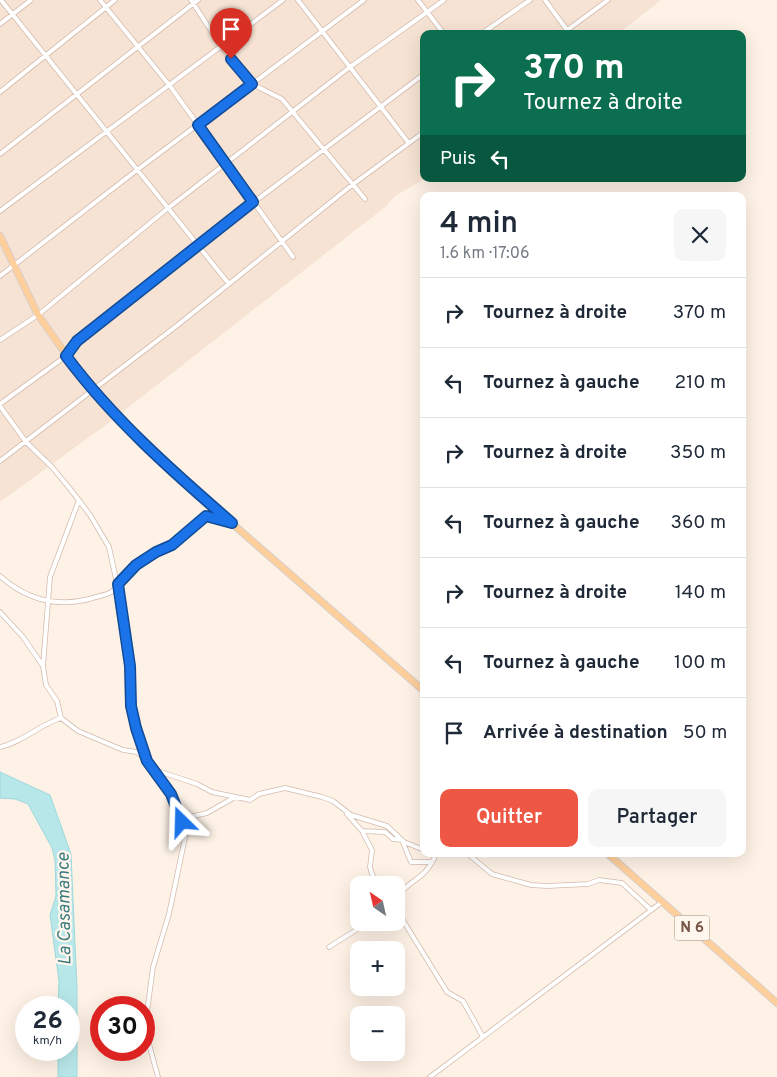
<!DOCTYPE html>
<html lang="fr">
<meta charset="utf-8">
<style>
body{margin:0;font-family:Overpass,sans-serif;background:#f6f6f7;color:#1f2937;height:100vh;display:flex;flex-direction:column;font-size:19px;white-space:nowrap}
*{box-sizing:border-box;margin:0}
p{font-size:16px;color:#747a83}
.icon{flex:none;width:28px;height:28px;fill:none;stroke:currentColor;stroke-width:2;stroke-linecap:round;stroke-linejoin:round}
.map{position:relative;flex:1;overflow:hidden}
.drawer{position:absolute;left:420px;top:192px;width:326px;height:665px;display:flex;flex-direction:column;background:#fff;border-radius:10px;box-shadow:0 5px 20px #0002}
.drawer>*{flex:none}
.hud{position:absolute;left:420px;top:30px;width:326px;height:152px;border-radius:10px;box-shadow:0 5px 20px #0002;background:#0b6e4f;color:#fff;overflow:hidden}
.needle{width:32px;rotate:326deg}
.controls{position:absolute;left:350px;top:876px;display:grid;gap:10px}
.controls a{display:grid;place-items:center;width:55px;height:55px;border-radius:10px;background:#fff;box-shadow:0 5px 20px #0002;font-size:25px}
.speed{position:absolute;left:15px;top:996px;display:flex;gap:10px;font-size:25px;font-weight:700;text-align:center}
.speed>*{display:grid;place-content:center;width:65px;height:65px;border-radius:50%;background:#fff;box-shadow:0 5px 20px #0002;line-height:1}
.speed small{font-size:12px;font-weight:400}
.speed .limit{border:8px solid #d22;background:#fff;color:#111}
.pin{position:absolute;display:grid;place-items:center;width:42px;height:42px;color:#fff;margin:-51px -21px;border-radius:50% 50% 50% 0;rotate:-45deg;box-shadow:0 0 5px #0007}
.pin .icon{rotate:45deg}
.me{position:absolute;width:55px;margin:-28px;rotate:338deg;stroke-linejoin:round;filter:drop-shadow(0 0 4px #0008)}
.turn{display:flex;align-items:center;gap:18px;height:105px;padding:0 20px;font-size:22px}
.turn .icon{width:65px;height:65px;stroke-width:2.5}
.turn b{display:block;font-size:35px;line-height:42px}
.then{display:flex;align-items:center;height:48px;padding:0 20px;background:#0003;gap:10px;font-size:19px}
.round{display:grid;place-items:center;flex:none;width:52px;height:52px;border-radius:10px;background:#f6f6f7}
.head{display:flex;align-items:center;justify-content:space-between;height:85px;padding:0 20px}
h1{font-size:30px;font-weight:600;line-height:38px}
.action{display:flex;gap:10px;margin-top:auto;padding:10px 20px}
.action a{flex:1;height:58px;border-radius:10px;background:#ee5744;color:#fff;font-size:20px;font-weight:600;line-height:58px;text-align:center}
.action a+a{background:#f6f6f7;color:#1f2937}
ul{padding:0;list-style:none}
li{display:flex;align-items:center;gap:15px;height:70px;padding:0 20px;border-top:1px solid #e0e1e3}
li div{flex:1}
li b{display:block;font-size:19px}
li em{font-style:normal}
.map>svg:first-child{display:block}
.residential{fill:#f6e3d3}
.water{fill:#b8e7e9;stroke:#9ed8db}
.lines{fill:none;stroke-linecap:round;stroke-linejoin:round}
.minor-casing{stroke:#d3baad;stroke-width:5.5}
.primary-casing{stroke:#d9cfcc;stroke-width:8}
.minor{stroke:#fff;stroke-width:4}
.primary{stroke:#ffcf9b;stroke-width:6}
.route-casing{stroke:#114b97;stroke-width:12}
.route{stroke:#1a73e8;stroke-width:9}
.labels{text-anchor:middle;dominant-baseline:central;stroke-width:4.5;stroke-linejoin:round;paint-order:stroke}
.shield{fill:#fff6ed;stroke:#a1857a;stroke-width:1}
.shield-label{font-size:15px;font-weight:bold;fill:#795448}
.water-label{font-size:18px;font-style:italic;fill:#3b7b7e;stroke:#fff6ed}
</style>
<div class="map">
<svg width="777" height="1077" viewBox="0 0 777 1077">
<rect width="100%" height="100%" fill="#fef2e6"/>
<!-- residential -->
<path class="residential" d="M0 0H661L618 34H424L425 179 396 195 384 208 103 427 0 502Z"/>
<!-- water -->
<path class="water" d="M0 772 50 795 71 854 77 989V1077H58V1050H69V1008L58 1007 59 981 50 915 56 896 55 860 52 848 28 804 15 799 0 798Z"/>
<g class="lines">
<!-- minor casing -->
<g class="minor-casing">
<path id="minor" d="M1 0 229 284
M100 0 170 86 293 257
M191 0 221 46 252 84 282 99 365 199
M298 0 408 142
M418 0 444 34
M545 0 567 30
M0 24 31 0
M481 34 530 0
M562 34 608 0
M0 92 115 0
M0 154 198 0
M0 211 283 0
M0 276 137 170 364 0
M0 340 38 315 167 209 350 67 444 0
M0 404 66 356 77 341 197 245 424 74
M0 406 26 442 52 467 71 490 90 515 109 547 117 584 130 666 131 706 136 728 147 761 171 794 179 810 186 833 169 914 153 967 147 1012 149 1044 158 1077
M0 461 179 324 352 185 424 132
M0 576C27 600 58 608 93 598 98 596 107 595 111 592 120 586 126 572 137 564 148 556 164 551 174 543 185 535 194 523 206 517L230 523
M0 612 23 637 43 666
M61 718 57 701 46 685 43 666 50 577 79 500
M0 747C23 742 39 725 61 718L78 731 123 750 137 752 145 759
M155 770 197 784 212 792 250 800 259 794 285 788 322 797 333 801 351 815 387 826 404 842 424 850
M180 812 185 818 207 813 235 797
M347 814 362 831 372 850 370 867 372 874 379 885
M362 831 385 832 393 839 402 840 411 862H432
M468 854 492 874 531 885 547 886 588 884 599 880 622 883 651 910
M396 898C409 879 426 880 436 854
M396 909 447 992 463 1001 483 1037
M329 947 369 922
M430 1077 662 902"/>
</g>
<!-- primary casing -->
<g class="primary-casing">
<path id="primary" d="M0 236 38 315 92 391 123 424 196 492 424 691
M608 854 777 1003"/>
</g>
<!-- minor -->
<use href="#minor" class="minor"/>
<!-- primary -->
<use href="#primary" class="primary"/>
</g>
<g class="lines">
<!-- route casing -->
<g class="route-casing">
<path id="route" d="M182 822 171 794 147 761 136 728 131 706 130 666 118 584 136 565 156 552 172 545 206 516 232 523C172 471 113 419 66 356L77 341 253 202 198 125 252 84 231 59"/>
</g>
<!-- route -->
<use href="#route" class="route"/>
</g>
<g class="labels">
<!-- shield labels -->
<rect class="shield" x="674.5" y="915.5" width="35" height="25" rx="4"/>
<g class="shield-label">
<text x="692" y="928">N 6</text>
</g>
<!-- water labels -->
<g class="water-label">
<text transform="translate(65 909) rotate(-91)">La Casamance</text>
</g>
</g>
</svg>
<div class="controls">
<a><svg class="needle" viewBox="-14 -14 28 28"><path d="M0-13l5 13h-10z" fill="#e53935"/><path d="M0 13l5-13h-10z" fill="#747a83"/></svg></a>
<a>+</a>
<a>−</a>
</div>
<div class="speed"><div>26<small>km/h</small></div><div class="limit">30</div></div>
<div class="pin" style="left:231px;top:59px;background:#d93025"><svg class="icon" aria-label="arrive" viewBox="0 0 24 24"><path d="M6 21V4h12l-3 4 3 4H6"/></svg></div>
<svg class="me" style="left:182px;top:822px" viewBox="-20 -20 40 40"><path d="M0-17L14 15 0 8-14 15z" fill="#1a73e8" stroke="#fff" stroke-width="4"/></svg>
<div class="hud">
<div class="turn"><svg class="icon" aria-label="right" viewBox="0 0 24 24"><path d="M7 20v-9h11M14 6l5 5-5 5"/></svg><div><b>370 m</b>Tournez à droite</div></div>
<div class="then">Puis<svg class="icon" aria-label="left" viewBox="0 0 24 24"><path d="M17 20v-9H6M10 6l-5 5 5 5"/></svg></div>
</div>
<section class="drawer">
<div class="head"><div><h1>4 min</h1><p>1.6 km · 17:06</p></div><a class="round"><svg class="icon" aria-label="close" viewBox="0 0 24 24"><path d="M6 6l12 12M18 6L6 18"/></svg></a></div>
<ul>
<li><svg class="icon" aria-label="right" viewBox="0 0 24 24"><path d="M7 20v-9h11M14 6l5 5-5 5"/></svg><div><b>Tournez à droite</b></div><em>370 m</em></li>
<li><svg class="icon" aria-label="left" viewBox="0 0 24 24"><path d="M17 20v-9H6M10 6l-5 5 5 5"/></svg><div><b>Tournez à gauche</b></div><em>210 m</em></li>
<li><svg class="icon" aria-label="right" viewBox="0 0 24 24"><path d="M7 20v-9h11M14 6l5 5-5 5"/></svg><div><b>Tournez à droite</b></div><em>350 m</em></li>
<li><svg class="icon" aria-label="left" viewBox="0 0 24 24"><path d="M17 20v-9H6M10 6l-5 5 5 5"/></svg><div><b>Tournez à gauche</b></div><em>360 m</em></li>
<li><svg class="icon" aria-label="right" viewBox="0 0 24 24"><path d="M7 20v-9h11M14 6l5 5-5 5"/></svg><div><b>Tournez à droite</b></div><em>140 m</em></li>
<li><svg class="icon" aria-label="left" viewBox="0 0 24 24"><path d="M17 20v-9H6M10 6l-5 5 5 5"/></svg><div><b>Tournez à gauche</b></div><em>100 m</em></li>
<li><svg class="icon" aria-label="arrive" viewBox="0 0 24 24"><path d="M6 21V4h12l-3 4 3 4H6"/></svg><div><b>Arrivée à destination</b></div><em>50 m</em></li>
</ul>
<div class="action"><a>Quitter</a><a>Partager</a></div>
</section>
</div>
